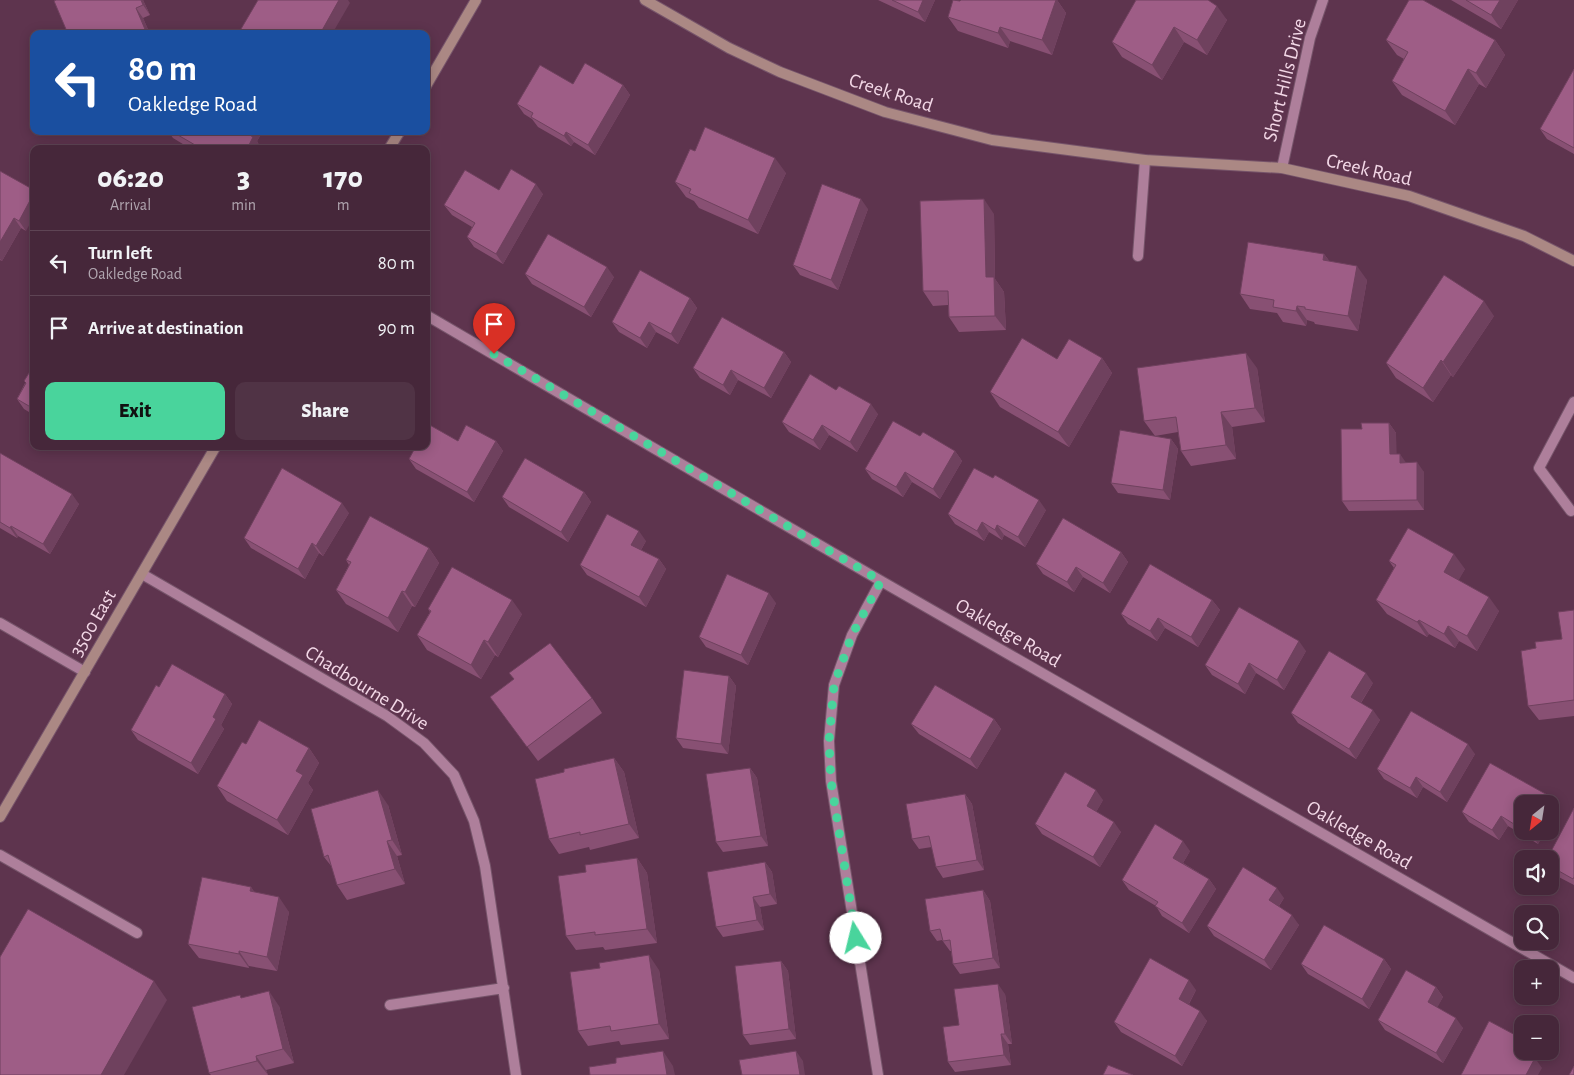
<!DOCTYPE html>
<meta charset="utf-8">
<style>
body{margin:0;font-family:"Alegreya Sans",sans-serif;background:#503345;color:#f1f3f6;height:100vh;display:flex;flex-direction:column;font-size:19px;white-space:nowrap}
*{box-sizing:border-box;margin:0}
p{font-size:16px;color:#b0a5af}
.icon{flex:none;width:28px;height:28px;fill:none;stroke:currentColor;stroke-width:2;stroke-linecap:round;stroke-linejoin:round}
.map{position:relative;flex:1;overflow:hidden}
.drawer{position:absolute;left:30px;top:145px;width:400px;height:305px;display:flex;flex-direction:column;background:#46273a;border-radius:10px;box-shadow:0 2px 12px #0003,0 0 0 1px #5e4454}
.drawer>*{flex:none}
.guide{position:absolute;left:30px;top:30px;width:400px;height:105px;border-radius:10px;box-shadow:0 2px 12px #0003,0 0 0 1px #5e4454;background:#1a4fa0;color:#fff;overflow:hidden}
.needle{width:32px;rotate:210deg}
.controls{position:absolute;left:1514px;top:795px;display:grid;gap:10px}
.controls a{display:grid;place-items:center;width:45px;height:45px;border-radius:10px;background:#46273a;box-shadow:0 2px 12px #0003,0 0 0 1px #5e4454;font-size:25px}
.pin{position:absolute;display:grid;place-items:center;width:42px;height:42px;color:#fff;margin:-51px -21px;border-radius:50% 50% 50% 0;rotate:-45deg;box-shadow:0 0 5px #0007}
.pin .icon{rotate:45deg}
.me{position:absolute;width:55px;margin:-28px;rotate:351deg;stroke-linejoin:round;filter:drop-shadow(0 0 4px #0008)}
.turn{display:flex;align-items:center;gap:18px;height:105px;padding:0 15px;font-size:22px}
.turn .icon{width:65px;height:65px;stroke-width:2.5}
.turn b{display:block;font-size:35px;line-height:42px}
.eta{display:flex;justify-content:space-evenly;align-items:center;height:85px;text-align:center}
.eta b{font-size:30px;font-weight:800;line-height:35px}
.cta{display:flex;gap:10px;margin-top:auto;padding:10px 15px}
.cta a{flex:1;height:58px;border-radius:10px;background:#49d49c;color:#111;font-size:20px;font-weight:800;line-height:58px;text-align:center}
.cta a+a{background:#503345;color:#f1f3f6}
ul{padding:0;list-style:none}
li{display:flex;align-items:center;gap:15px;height:65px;padding:0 15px;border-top:1px solid #5e4454}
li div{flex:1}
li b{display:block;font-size:19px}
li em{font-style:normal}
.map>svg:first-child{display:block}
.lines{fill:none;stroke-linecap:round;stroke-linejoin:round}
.lane-casing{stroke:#76546a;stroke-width:12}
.street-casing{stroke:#76546a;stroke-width:12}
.secondary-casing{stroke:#76546a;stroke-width:12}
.lane{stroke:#ae7f9b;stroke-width:10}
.street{stroke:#ae7f9b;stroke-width:10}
.secondary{stroke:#ab8884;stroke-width:10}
.wall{fill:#885073}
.shaded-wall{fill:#6f415e}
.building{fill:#9e5d86;stroke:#6f415e}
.route{stroke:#49d49c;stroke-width:9;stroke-dasharray:0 16.2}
.labels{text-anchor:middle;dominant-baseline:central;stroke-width:4;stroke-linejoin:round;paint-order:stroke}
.street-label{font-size:20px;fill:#f3d8e7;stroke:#5e344e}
</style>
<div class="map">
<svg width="1574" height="1075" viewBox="0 0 1574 1075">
<rect width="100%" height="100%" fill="#5e344e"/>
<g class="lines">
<!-- lane casing -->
<g class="lane-casing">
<path id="lane" d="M0 855 137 933"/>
</g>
<!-- street casing -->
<g class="street-casing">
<path id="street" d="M1282 168 1310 38 1323 0
M1138 256 1145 160
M426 315 881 581 1574 978
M1571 511 1539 468 1574 402
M142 574 387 716 424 743 454 775 474 821 485 866 516 1075
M0 623 85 672
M390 1005 504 988
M878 1075 831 781 829 741 834 685 852 635 881 581"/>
</g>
<!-- secondary casing -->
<g class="secondary-casing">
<path id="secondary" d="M645 0 729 48 780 72 885 112 992 140 1145 160 1282 168 1409 196 1524 236 1574 261
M426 86 476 0
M389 149 400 131
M0 817 216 446"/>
</g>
<!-- lane -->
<use href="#lane" class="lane"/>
<!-- street -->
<use href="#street" class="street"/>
<!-- secondary -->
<use href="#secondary" class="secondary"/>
</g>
<!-- wall -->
<path class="wall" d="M143 0 150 15 143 18 150 34H68Z
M878 0H935L925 22Z
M961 0H1057L1066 13 1052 55 1010 41 1008 48 958 31 948 17Z
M1135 0H1208L1227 20 1207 55 1184 42 1162 80 1122 57 1112 42 1136 1Z
M1451 0H1518L1501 29Z
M1386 40H1495L1505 55 1486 88 1479 84 1455 125 1402 95 1392 81 1404 59 1397 55Z
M1574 69V154L1547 139 1540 129Z
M573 84 623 85 630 95 595 155 574 142 571 146 538 127 532 119 524 114 517 104Z
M168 131H263L257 141 260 147 259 149H191L173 138Z
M695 151 786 173 758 234 699 208 694 201 686 197 675 182Z
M0 171 26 231 21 228 2 261 0 260Z
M499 190 543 194 503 264 474 247 467 237 472 227 452 215 444 205Z
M868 209 838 290 800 275 793 265Z
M994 214 995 279 1004 292 1006 330 959 332 949 317 948 305 933 306 923 291Z
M1324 254 1330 262 1367 280 1358 331 1315 324 1314 322 1307 320 1306 326 1283 322 1277 313 1250 309 1240 294Z
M525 274 614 277 591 317 532 284Z
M690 298 697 308 678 344 656 332 647 348 619 332 612 322Z
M1494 316 1453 377 1451 375 1433 402 1396 378 1386 363Z
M784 352 791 362 771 398 738 380 730 395 700 378 693 368Z
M1102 358 1112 373 1069 447 1000 407 990 392 1057 359Z
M34 365V415L24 409 17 399Z
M1257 368 1265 422 1232 427 1236 459 1191 466 1181 451 1178 432 1155 436 1144 421Z
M878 414 857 452 829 435 820 450 789 432 782 422Z
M1389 423 1396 433V454L1406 463 1424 472V510L1349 511 1342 501 1362 429Z
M920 436 955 451 962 461 940 499 912 482 903 497 872 479 865 469Z
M1171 439 1178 449 1170 500 1118 493 1111 483Z
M458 441H496L503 451 474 502 416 469 409 459Z
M0 453 79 504 50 554 18 536 17 538 0 528Z
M584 492 591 502 568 542 509 507 502 497Z
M1046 510 1025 547 1004 535 1002 540 989 532 984 541 955 524 948 514Z
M349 513 323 556 319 553 305 579 251 548 244 538Z
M646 541 641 550 659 559 666 569 646 607 587 575 580 565Z
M429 548 439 563 415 607 412 606 398 632 346 604 336 590 349 565 346 560Z
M1121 552 1128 562 1110 593 1083 577 1074 592 1043 574 1036 564Z
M1389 561 1465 569 1458 580 1499 611 1477 651 1459 641 1455 648 1429 634 1427 637 1387 614 1376 600 1394 568Z
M1212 600 1220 610 1198 647 1165 628 1157 641 1128 624 1121 614Z
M776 603 748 665 706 647 699 637Z
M428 609 522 614 498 657 495 655 481 679 427 650 417 635 430 612Z
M1574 610V716L1539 720 1528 706 1536 648 1562 639Z
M1306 651 1284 690 1256 673 1245 694 1212 675 1205 665Z
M729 676 736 686 728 754 683 748 676 738Z
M514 679 592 698 602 713 538 761 490 697Z
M1373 683 1361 703 1380 720 1356 759 1298 723 1291 713Z
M159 687 225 694 232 704 221 725 224 729 198 774 138 740 131 730Z
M994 719 1001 729 977 769 919 734 911 724Z
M246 744 309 748 319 763 308 783 313 790 288 835 227 801 217 786Z
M1475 754 1447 802 1423 787 1417 798 1384 779 1377 769Z
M614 758 624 772 639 838 590 850 589 847 559 854 549 839 564 772Z
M1490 763 1551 797 1558 808 1550 822V804H1522V831H1545L1538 844 1508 826 1499 840 1469 822 1462 812Z
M750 768 757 778 768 846 723 852 716 842Z
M965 794 972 804 984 870 943 878 936 867 932 847 919 849 912 839Z
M1103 800 1096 812 1121 832 1100 867 1042 834 1035 824Z
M388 805 402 855 397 856 405 884 347 900 337 885 332 867 324 857Z
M1574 808V885L1551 873 1550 872V859Z
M1190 851 1183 863 1209 879 1216 889 1189 933 1162 916 1156 906 1129 890 1122 880Z
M637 858 647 873 657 943 605 950 603 947 576 950 566 936 586 872Z
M765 862 772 872 777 904 760 907 764 930 723 937 716 927Z
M251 887 254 892 289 912 277 971 249 966V968L199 958 188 944Z
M983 890 990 901 1000 968 960 974 953 964 951 951H950L942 940 937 941 930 931Z
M1284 898 1279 906 1299 925 1271 970 1214 936 1207 926Z
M1384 959 1391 969 1369 1009 1308 974 1301 964Z
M781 961 788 971 796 1039 750 1045 743 1035Z
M600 968 659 970 669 1039 621 1045 619 1041 588 1046 578 1031Z
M1436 987 1443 997 1437 1007 1463 1028 1443 1063 1385 1030 1378 1020Z
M1196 990 1189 1004 1207 1021 1182 1066 1121 1032 1114 1022Z
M1005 994 1012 1044H1008L1011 1065 955 1072 948 1062 959 1025Z
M242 998 279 1006 294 1063 266 1070 268 1075H211L209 1073Z"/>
<!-- shaded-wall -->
<path class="shaded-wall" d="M141 0H143L150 15 143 5Z
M339 0H348L350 3 332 34H320Z
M923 0H935L925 22 918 12Z
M1056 0H1057L1066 13 1052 55 1042 40Z
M1500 0H1518L1501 29 1491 15Z
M1217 6 1227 20 1207 55 1197 40Z
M136 8 143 18 150 34H147Z
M1000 27 1010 41 1008 48 998 33Z
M1174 27 1184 42 1162 80 1152 65Z
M1495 40 1505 55 1486 88 1476 73Z
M1468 69 1479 84 1455 125 1445 111Z
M623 85 630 95 595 155 588 145Z
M250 131H263L257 141 260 147 259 149H247L248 134Z
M566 132 574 142 571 146 564 136Z
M775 158 786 173 758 234 748 220Z
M536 184 543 194 503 264 496 254Z
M34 193V216L26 231 19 221Z
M861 199 868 209 838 290 831 280Z
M984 199 994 214 995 279 1004 292 1006 330 995 316 986 277Z
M14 218 21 228 2 261 0 259V242Z
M1324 254 1335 269 1323 260Z
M1357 266 1367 280 1358 331 1348 316Z
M607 267 614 277 591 317 584 307Z
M690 298 697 308 678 344 671 334Z
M1484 301 1494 316 1453 377 1443 362Z
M1297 306 1307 320 1306 326 1296 311Z
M649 322 656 332 647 348 640 338Z
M784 352 791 362 771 398 764 388Z
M1246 353 1257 368 1265 422 1255 408Z
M1102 358 1112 373 1069 447 1058 432Z
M1441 360 1451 375 1433 402 1423 388Z
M731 370 738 380 730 395 723 385Z
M871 404 878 414 857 452 850 442Z
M1221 412 1232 427 1236 459 1226 445Z
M1389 423 1396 433 1397 464 1390 454Z
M822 425 829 435 820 450 813 440Z
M1171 439 1178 449 1170 500 1163 490Z
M496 441 503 451 474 502 467 492Z
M955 451 962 461 940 499 933 489Z
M1400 454 1407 464 1400 463Z
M1417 462 1424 472V510L1417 500Z
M905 472 912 482 903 497 896 487Z
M584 492 591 502 568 542 561 532Z
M72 494 79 504 50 554 43 544Z
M1039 500 1046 510 1025 547 1018 537Z
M342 503 349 513 323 556 316 546Z
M982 522 989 532 984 541 977 531Z
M997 525 1004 535 1002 540 995 530Z
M11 526 18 536 17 538 10 528Z
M639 531 646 541 638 555 631 545Z
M312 543 319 553 305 579 298 569Z
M429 548 439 563 415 607 405 592Z
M1121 552 1128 562 1110 593 1103 583Z
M1454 554 1465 569 1455 587 1444 572Z
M659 559 666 569 646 607 639 597Z
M1076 567 1083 577 1074 592 1067 582Z
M402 591 412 606 398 632 388 618Z
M769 593 776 603 748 665 741 655Z
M1489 597 1499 611 1477 651 1467 636Z
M512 600 522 614 498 657 488 642Z
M1212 600 1220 610 1198 647 1191 637Z
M1158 618 1165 628 1157 641 1150 631Z
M1419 620 1429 634 1427 637 1417 622Z
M1448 626 1459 641 1455 648 1444 634Z
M484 640 495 655 481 679 471 665Z
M1299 641 1306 651 1284 690 1277 680Z
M1249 663 1256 673 1245 694 1238 684Z
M1366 673 1373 683 1358 707 1351 697Z
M729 676 736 686 728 754 721 744Z
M225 694 232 704 221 725 224 729 198 774 191 763 213 717Z
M1373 710 1380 720 1356 759 1349 749Z
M994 719 1001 729 977 769 970 759Z
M1468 744 1475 754 1447 802 1440 792Z
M309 748 319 763 308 783 313 790 288 835 277 820 296 771Z
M614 758 624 772 639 838 629 824Z
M750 768 757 778 768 846 761 836Z
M1416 777 1423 787 1417 798 1410 788Z
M378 790 388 805 402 855 392 840Z
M1096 790 1103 800 1094 816 1087 806Z
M965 794 972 804 984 870 977 860Z
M1551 797 1558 808 1550 822V804H1548Z
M1501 816 1508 826 1499 840 1492 830Z
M1114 822 1121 832 1100 867 1093 857Z
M1532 831H1545L1538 844 1531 833Z
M387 841 397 856 405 884 395 869Z
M1183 841 1190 851 1180 868 1173 858Z
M637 858 647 873 657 943 647 929Z
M765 862 772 872 777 904 770 894Z
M1209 879 1216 889 1189 933 1182 923Z
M251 887 261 901 250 891Z
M1277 888 1284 898 1276 910 1269 900Z
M983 890 990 901 1000 968 993 958Z
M279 897 289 912 277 971 267 957Z
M753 897 760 907 764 930 757 920Z
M1292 915 1299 925 1271 970 1264 960Z
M239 951 249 966V968L239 954Z
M649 955 659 970 669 1039 659 1024Z
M1384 959 1391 969 1369 1009 1362 999Z
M781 961 788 971 796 1039 789 1029Z
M1189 980 1196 990 1186 1009 1179 999Z
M154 981 167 1000 124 1075H101Z
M998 984 1005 994 1012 1044 1005 1034Z
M1436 987 1443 997 1435 1012 1428 1002Z
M269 991 279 1006 294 1063 283 1049Z
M1200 1011 1207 1021 1182 1066 1175 1056Z
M1456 1018 1463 1028 1443 1063 1436 1053Z
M1001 1034 1008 1044 1011 1065 1004 1055Z
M1519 1037 1522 1042V1051H1524L1521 1057 1514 1047Z
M663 1051 673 1066 675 1075H667Z
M796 1051 803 1061 805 1075H800Z
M256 1056 266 1070 268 1075 257 1061Z
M1535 1058 1542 1068 1538 1075H1526Z"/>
<!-- building -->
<path class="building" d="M56 0H141L143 5 136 8 147 34H68L54 1Z
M258 0H339L320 34H238Z
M892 0H923L918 12Z
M953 0 960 1 961 0H1056L1042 40 1000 27 998 33 948 17Z
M1136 0H1208L1217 6 1197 40 1174 27 1152 65 1112 42Z
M1409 0H1423L1495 40 1476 73 1468 69 1445 111 1392 81 1408 52 1386 40Z
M1466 0H1500L1491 15Z
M585 63 623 85 588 145 566 132 564 136 531 117 533 113 517 104 540 65 573 84Z
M1574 69V148L1540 129Z
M705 127 775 158 748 220 689 193 691 189 675 182 690 149 695 151Z
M171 131H250L248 134 253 137 247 149H202Z
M511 169 536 184 496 254 467 237 475 223 444 205 465 170 499 190Z
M0 171 34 190V193L19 221 14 218 0 242Z
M822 184 861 199 831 280 793 265Z
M984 199 986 277H994L995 316 949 317 948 291H923L920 201Z
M548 234 607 267 584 307 525 274Z
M1248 242 1324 254 1323 260 1357 266 1348 316 1305 309V307L1297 306 1296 311 1273 307 1274 300 1240 294Z
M640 270 690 298 671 334 649 322 640 338 612 322Z
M1444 275 1484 301 1443 362 1441 360 1423 388 1386 363Z
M722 317 784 352 764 388 731 370 723 385 693 368Z
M1022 338 1057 359 1069 339 1102 358 1058 432 990 392Z
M1246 353 1255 408 1221 412 1226 445 1181 451 1176 417 1144 421 1137 368Z
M34 365V409L17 399 26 383 24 381Z
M810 374 836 390 839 386 871 404 850 442 822 425 813 440 782 422Z
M893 421 920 436 923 432 955 451 933 489 905 472 896 487 865 469Z
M1361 423H1389L1390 454H1400V463L1417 462V500L1342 501 1341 429H1362Z
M428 424 458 441 466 425 496 441 467 492 409 459 416 446H426V427Z
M1120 430 1171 439 1163 490 1111 483Z
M0 453 72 494 43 544 11 526 10 528 0 522Z
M525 458 584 492 561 532 502 497Z
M282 468 342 503 316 546 312 543 298 569 244 538Z
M974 468 993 478 995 475 1039 500 1018 537 997 525 995 530 982 522 977 531 948 514Z
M607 514 639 531 631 545 659 559 639 597 580 565Z
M370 516 429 548 405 592 402 591 388 618 336 590 351 562 346 560Z
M1063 518 1121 552 1103 583 1076 567 1067 582 1036 564Z
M1408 528 1454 554 1444 572 1489 597 1467 636 1448 626 1444 634 1419 620 1417 622 1376 600 1396 565 1389 561Z
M1150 564 1212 600 1191 637 1158 618 1150 631 1121 614Z
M452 567 512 600 488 642 484 640 471 665 417 635 431 611 428 609Z
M727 574 769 593 741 655 699 637Z
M1239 607 1299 641 1277 680 1249 663 1238 684 1205 665Z
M1574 610V700L1528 706 1521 651 1536 648 1535 642 1562 639 1558 612Z
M550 643 592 698 527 747 490 697 514 679 509 673Z
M1329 651 1366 673 1351 697 1373 710 1349 749 1291 713Z
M172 664 225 694 213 717 216 719 191 763 131 730 156 685 159 687Z
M684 670 729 676 721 744 676 738Z
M935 685 994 719 970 759 911 724Z
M1411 711 1468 744 1440 792 1416 777 1410 788 1377 769Z
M259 720 309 748 296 771 303 775 277 820 217 786 242 742 246 744Z
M614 758 629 824 580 835V832L549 839 535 779 564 772V769Z
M1490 763 1551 797 1548 804H1522V829L1501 816 1492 830 1462 812Z
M750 768 761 836 716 842 706 774Z
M1065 772 1096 790 1087 806 1114 822 1093 857 1035 824Z
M378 790 392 840 387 841 395 869 337 885 328 855 324 857 311 809Z
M965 794 977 860 936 867 929 836 912 839 906 804Z
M1574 808V877L1573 879 1550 866V859H1547Z
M1155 824 1183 841 1173 858 1209 879 1182 923 1155 906 1158 902 1122 880Z
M637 858 647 929 595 935V932L566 936 558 876 586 872 585 865Z
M765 862 770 894 753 897 757 920 716 927 707 872Z
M1243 867 1277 888 1269 900 1292 915 1264 960 1207 926Z
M202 877 251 887 250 891 279 897 267 957 239 951V954L188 944Z
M983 890 993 958 953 964 950 940 943 941 940 929 930 931 925 899Z
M28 909 154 981 101 1075H0V957Z
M1324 925 1384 959 1362 999 1301 964Z
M649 955 659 1024 611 1031 610 1026 578 1031 570 972 600 968 599 963Z
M1150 958 1189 980 1179 999 1200 1011 1175 1056 1114 1022Z
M781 961 789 1029 743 1035 735 966Z
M1406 970 1436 987 1428 1002 1456 1018 1436 1053 1378 1020Z
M998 984 1005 1034H1001L1004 1055 948 1062 943 1027 959 1025 954 989Z
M269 991 283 1049 256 1056 257 1061 209 1073 192 1007 240 995 241 998Z
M1489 1021 1519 1037 1514 1047 1535 1058 1526 1075H1461Z
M663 1051 667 1075H590L589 1067 616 1063V1058Z
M796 1051 800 1075H742L739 1060Z
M1108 1065 1133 1075H1103Z
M1574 1066V1075H1569Z"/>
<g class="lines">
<!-- route -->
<path class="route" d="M494 354 881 581 852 635 834 685 829 741 831 781 856 938"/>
</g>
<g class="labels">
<!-- street labels -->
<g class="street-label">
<text transform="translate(1285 80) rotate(-76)">Short Hills Drive</text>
<text transform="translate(891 93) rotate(18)">Creek Road</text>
<text transform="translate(1369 170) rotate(13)">Creek Road</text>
<text transform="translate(93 623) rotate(-60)">3500 East</text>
<text transform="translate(1008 633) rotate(30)">Oakledge Road</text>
<text transform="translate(367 688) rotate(32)">Chadbourne Drive</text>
<text transform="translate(1359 835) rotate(30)">Oakledge Road</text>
</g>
</g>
</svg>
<div class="controls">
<a><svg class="needle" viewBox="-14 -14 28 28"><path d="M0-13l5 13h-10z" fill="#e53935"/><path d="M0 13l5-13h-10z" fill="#b0a5af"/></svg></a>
<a><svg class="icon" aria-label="sound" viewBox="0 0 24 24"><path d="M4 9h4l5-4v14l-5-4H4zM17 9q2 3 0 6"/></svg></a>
<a><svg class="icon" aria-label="search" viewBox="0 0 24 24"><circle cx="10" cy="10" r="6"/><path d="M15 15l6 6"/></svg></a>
<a>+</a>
<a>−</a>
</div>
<div class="pin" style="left:494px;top:354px;background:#d93025"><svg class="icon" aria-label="arrive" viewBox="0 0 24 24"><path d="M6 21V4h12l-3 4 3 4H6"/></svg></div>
<svg class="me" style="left:856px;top:938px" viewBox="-20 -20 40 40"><circle r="19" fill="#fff"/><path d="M0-13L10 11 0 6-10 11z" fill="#49d49c"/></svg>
<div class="guide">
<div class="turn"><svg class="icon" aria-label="left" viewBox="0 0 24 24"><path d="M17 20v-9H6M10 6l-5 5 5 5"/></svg><div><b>80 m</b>Oakledge Road</div></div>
</div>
<section class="drawer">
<div class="eta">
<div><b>06:20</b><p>Arrival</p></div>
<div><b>3</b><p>min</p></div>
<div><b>170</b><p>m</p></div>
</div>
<ul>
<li><svg class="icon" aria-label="left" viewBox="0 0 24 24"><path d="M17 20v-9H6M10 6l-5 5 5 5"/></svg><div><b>Turn left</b><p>Oakledge Road</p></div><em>80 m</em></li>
<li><svg class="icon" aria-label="arrive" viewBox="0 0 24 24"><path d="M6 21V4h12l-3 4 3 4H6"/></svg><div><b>Arrive at destination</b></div><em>90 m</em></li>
</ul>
<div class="cta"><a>Exit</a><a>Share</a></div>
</section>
</div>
